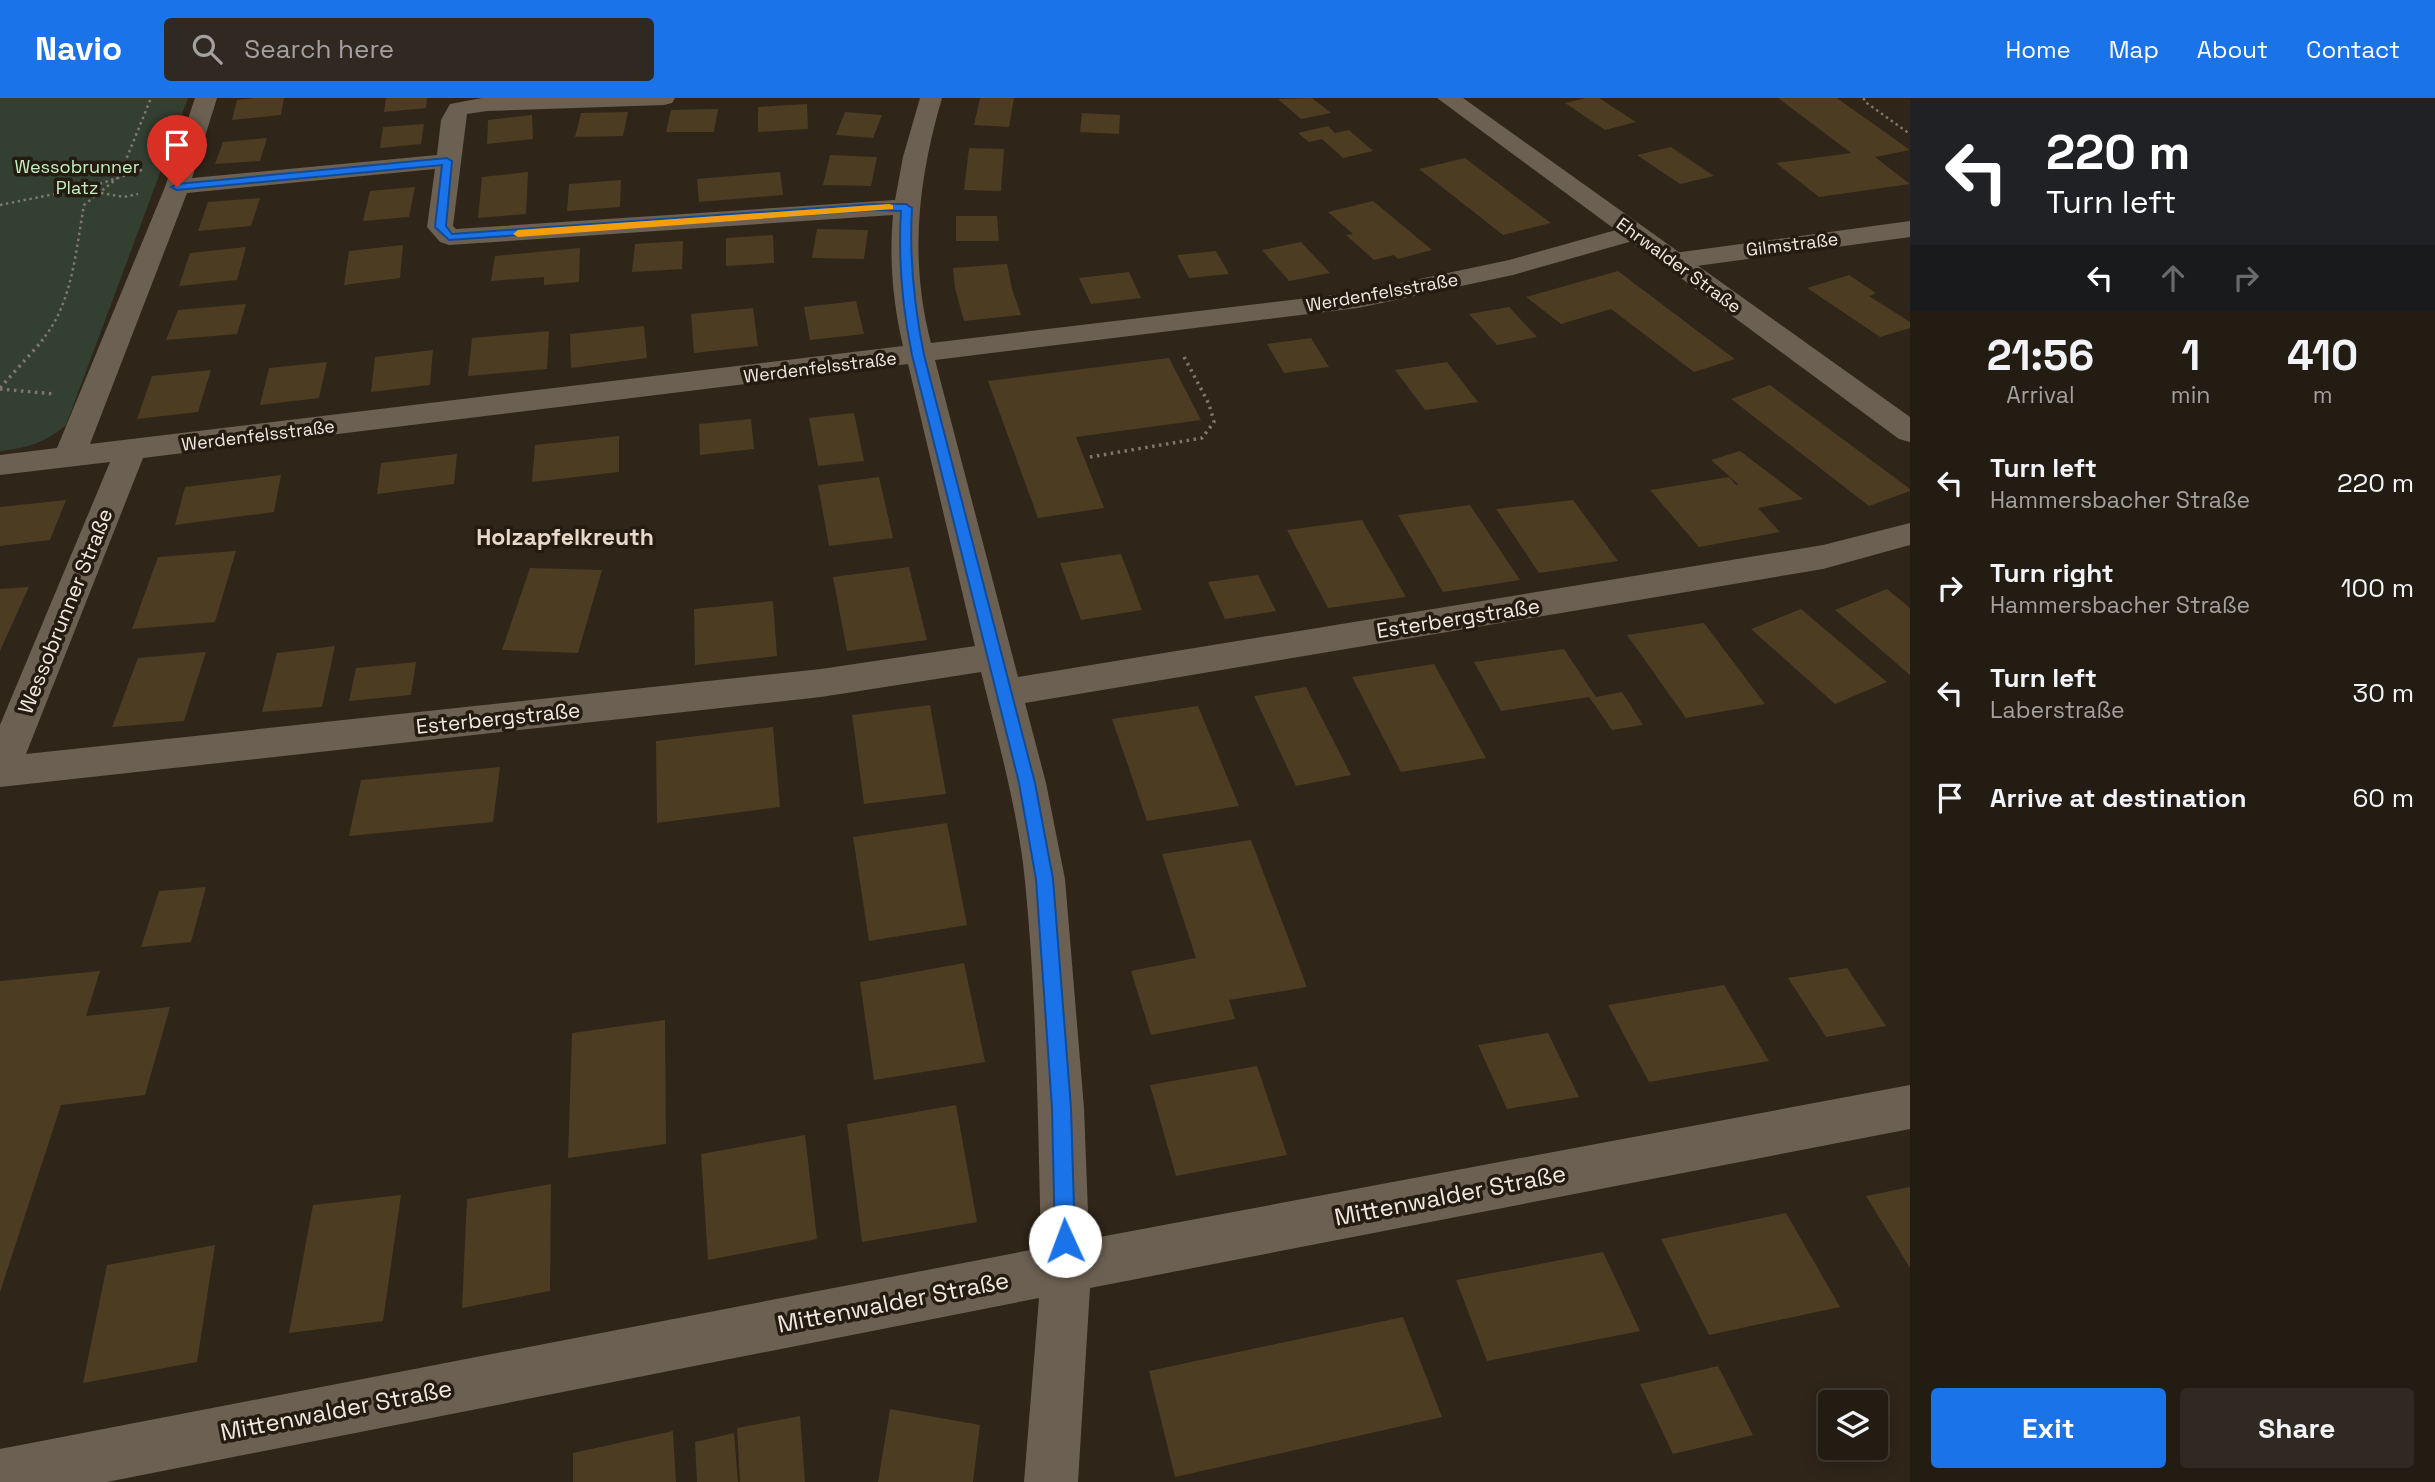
<!DOCTYPE html>
<meta charset="utf-8">
<style>
body{margin:0;font-family:"Space Grotesk",sans-serif;background:#2f2921;color:#f1f3f6;height:100vh;display:flex;flex-direction:column;font-size:26px;white-space:nowrap}
*{box-sizing:border-box;margin:0}
p{font-size:23px;color:#a3a1a0}
.icon{flex:none;width:38px;height:38px;fill:none;stroke:currentColor;stroke-width:2;stroke-linecap:round;stroke-linejoin:round}
.map{position:relative;flex:1;overflow:hidden}
.details{display:flex;flex-direction:column;background:#231c13;width:525px}
.details>*{flex:none}
.banner{background:#202124;color:#fff;overflow:hidden}
.buttons{position:absolute;left:1818px;top:1292px;display:grid;gap:14px}
.buttons a{display:grid;place-items:center;width:70px;height:70px;border-radius:7px;background:#231c13;box-shadow:0 4px 18px #0003,0 0 0 2px #403a33;font-size:35px}
.pin{position:absolute;display:grid;place-items:center;width:60px;height:60px;color:#fff;margin:-72px -30px;border-radius:50% 50% 50% 0;rotate:-45deg;box-shadow:0 0 7px #0007}
.pin .icon{rotate:45deg}
.me{position:absolute;width:77px;margin:-38px;rotate:358deg;stroke-linejoin:round;filter:drop-shadow(0 0 5px #0008)}
.turn{display:flex;align-items:center;gap:24px;height:147px;padding:0 21px;font-size:32px}
.turn .icon{width:91px;height:91px;stroke-width:2.5}
.turn b{display:block;font-size:49px;line-height:60px}
.lanes{display:flex;align-items:center;height:66px;padding:0 21px;background:#0003;justify-content:center;gap:35px;direction:ltr}
.lanes .off{opacity:.35}
.eta{display:flex;justify-content:space-evenly;align-items:center;height:119px;text-align:center}
.eta b{font-size:42px;font-weight:700;line-height:49px}
.button{display:flex;gap:14px;margin-top:auto;padding:14px 21px}
.button a{flex:1;height:80px;border-radius:7px;background:#1a73e8;color:#fff;font-size:28px;font-weight:700;line-height:80px;text-align:center}
.button a+a{background:#2f2921;color:#f1f3f6}
ul{padding:0;list-style:none}
li{display:flex;align-items:center;gap:21px;height:105px;padding:0 21px}
li div{flex:1}
li b{display:block;font-size:26px}
li em{font-style:normal}
header{display:flex;align-items:center;gap:42px;box-sizing:border-box;height:98px;padding:0 35px;background:#1a73e8;color:#fff}
header strong{font-size:33px}
nav{display:flex;gap:38px;margin-inline-start:auto;font-size:24px}
.search{width:490px;height:63px;background:#2f2921;display:flex;align-items:center;gap:18px;box-sizing:border-box;padding:0 24px;border-radius:7px;color:#a3a1a0;font-size:26px}
main{display:flex;flex:1;min-height:0}
.map>svg:first-child{display:block}
.green{fill:#323f31}
.building{fill:#4c3c22}
.lines{fill:none;stroke-linecap:round;stroke-linejoin:round}
.path-far1{stroke:#7f766c;stroke-width:2.5;stroke-dasharray:2.5 3.5;stroke-linecap:butt}
.path{stroke:#7f766c;stroke-width:3.5;stroke-dasharray:2.5 4.5;stroke-linecap:butt}
.minor{fill:#6c6052;fill-rule:evenodd}
.tertiary{fill:#6c6052;fill-rule:evenodd}
.route{fill:#1a73e8;stroke:#114b97;stroke-width:2}
.slow{fill:#f59e0b}
.labels{text-anchor:middle;dominant-baseline:central;stroke-width:7;stroke-linejoin:round;paint-order:stroke}
.far-park-label{font-size:18px;fill:#c4f0c3;stroke:#251b10}
.far-street-label{font-size:18px;fill:#f1eae2;stroke:#251b10}
.street-label{font-size:21px;fill:#f1eae2;stroke:#251b10}
.neighbourhood-label{font-size:23px;font-weight:bold;fill:#e7d8c9;stroke:#251b10}
.near-street-label{font-size:24px;fill:#f1eae2;stroke:#251b10}
</style>
<header>
<strong>Navio</strong>
<div class="search"><svg class="icon" aria-label="search" viewBox="0 0 24 24"><circle cx="10" cy="10" r="6"/><path d="M15 15l6 6"/></svg>Search here</div>
<nav><a>Home</a><a>Map</a><a>About</a><a>Contact</a></nav>
</header>
<main>
<div class="map">
<svg width="1910" height="1384" viewBox="0 0 1910 1384">
<rect width="100%" height="100%" fill="#2f2519"/>
<!-- green -->
<path class="green" d="M0 0H188L66 327C45 345 27 350 0 353Z"/>
<!-- building -->
<path class="building" d="M254 0H284L281 17 232 22 237 2Z
M386 0H427L426 10 384 14Z
M980 0H1014L1009 29 974 27Z
M1312 0 1331 15 1301 21 1278 1Z
M1586 0H1599L1636 24 1605 32 1565 5Z
M1778 0H1837L1910 52 1875 59 1910 86 1819 99 1776 65 1851 55Z
M807 6 808 31 758 34V9Z
M718 11 714 34H666L671 12Z
M628 14 623 38 575 39 581 15Z
M845 14 882 17 873 40 836 37Z
M1082 15 1120 17 1119 36 1080 34Z
M532 17 533 41 487 46 488 22Z
M424 26 421 46 380 50 383 29Z
M1328 28 1335 35 1349 32 1373 53 1343 60 1322 41 1309 44 1298 35Z
M267 40 260 63 215 66 223 44Z
M1671 49 1714 78 1680 86 1637 57Z
M969 50 1004 51 1001 93 964 92Z
M830 57 877 59 871 88 823 87Z
M1465 60 1528 108 1551 125 1503 137 1419 71Z
M528 74 526 116 478 120 482 79Z
M780 74 783 97 699 104 697 81Z
M621 82 620 109 567 113 569 86Z
M415 89 409 119 363 123 370 93Z
M260 100 251 128 198 133 208 104Z
M1373 103 1432 152 1398 161 1394 157 1374 162 1346 137 1353 136 1328 114Z
M956 118H997L999 143H956Z
M817 131 868 132 864 161 812 160Z
M773 137 774 165 726 168V140Z
M683 143 682 171 632 174 635 146Z
M1301 144 1330 175 1289 183 1262 152Z
M403 147 400 180 344 187 349 153Z
M246 149 237 182 179 188 190 155Z
M580 150 579 184 544 187V179L491 183 495 158Z
M1216 153 1229 176 1189 180 1177 157Z
M1007 166 1012 191 1021 217 964 223 955 190 953 170Z
M1618 173 1708 241 1735 261 1694 274 1611 211 1561 226 1526 199Z
M1129 174 1141 200 1091 206 1079 180Z
M1849 177 1876 195 1869 198 1910 224V230L1880 239 1807 190Z
M856 203 864 236 810 242 804 209Z
M246 206 237 236 166 242 178 212Z
M1509 209 1537 239 1497 247 1469 216Z
M753 210 758 248 694 255 691 216Z
M644 228 647 260 571 270 570 236Z
M549 233 547 271 468 278 472 240Z
M1311 240 1329 269 1284 275 1267 246Z
M433 252 430 287 371 294 375 259Z
M1169 260 1201 322 1076 339 1104 410 1038 420 988 283Z
M327 264 319 300 260 307 269 270Z
M1447 264 1478 304 1425 312 1395 272Z
M211 272 198 314 137 321 152 278Z
M1770 287 1910 391V393L1869 408 1731 301Z
M854 315 864 363 818 368 809 320Z
M751 321 754 351 700 357 699 326Z
M619 338V374L532 384 535 347Z
M1740 353 1803 401 1758 410 1780 434 1699 449 1650 392 1729 379 1736 387 1738 386 1711 362Z
M457 356 454 386 377 396 381 365Z
M281 377 274 414 175 427 185 389Z
M879 379 893 440 829 448 818 387Z
M66 402 50 442 0 448V409Z
M1573 402 1618 463 1539 475 1496 411Z
M1470 407 1520 482 1443 494 1398 417Z
M1362 422 1406 499 1328 510 1287 432Z
M236 453 215 524 132 531 158 459Z
M1121 456 1142 512 1081 522 1060 465Z
M909 469 927 542 847 553 833 479Z
M530 470 602 472 578 555 502 552Z
M1258 477 1276 513 1225 521 1208 484Z
M29 489 13 524 0 553V491Z
M1887 491 1910 510V577L1835 512Z
M773 503 777 558 695 567 694 511Z
M1801 511 1887 584 1835 606 1751 531Z
M1704 525 1765 606 1686 620 1627 537Z
M335 548 322 609 262 614 277 555Z
M1564 551 1596 599 1622 594 1643 627 1612 632 1589 599 1501 613 1474 564Z
M206 554 184 623 112 629 138 560Z
M416 564 411 597 349 603 356 570Z
M1434 566 1486 660 1401 674 1352 579Z
M1306 589 1351 677 1296 688 1254 598Z
M930 607 946 696 864 706 852 617Z
M1198 608 1239 708 1147 723 1112 621Z
M773 629 780 709 657 725 656 643Z
M500 669 493 724 349 738 361 682Z
M947 725 967 827 869 843 853 739Z
M1251 742 1307 889 1229 902 1235 921 1151 937 1131 873 1196 860 1162 756Z
M206 789 191 844 141 849 159 793Z
M964 865 985 964 874 982 860 884Z
M1847 870 1886 928 1826 939 1788 880Z
M100 873 86 918 170 909 145 997 61 1007 0 1194V883Z
M1724 887 1769 963 1649 984 1608 907Z
M665 922 666 1046 568 1060 572 935Z
M1548 935 1579 999 1507 1011 1478 947Z
M1257 968 1287 1057 1176 1078 1150 987Z
M956 1007 977 1124 862 1144 847 1026Z
M805 1037 817 1141 708 1162 701 1056Z
M551 1086 550 1193 462 1210 467 1101Z
M1910 1089V1170L1866 1098Z
M401 1097 383 1223 289 1235 313 1107Z
M1786 1115 1840 1209 1709 1237 1661 1141Z
M215 1147 197 1264 83 1285 107 1167Z
M1603 1154 1640 1233 1487 1263 1456 1182Z
M1403 1219 1442 1319 1175 1379 1149 1273Z
M1718 1268 1753 1337 1673 1356 1640 1286Z
M890 1311 980 1327 973 1384H878Z
M800 1318 805 1384H740L737 1330Z
M673 1333 676 1384H573V1355Z
M734 1335 738 1384H697L695 1344Z"/>
<g class="lines">
<!-- path-far1 -->
<path class="path-far1" d="M1864 0V3L1910 36
M101 95 124 99 138 96
M0 107 90 89 145 71
M41 243C72 209 76 151 84 107L119 79 151 0"/>
<!-- path -->
<path class="path" d="M0 290 43 242
M0 291 55 296
M1090 359 1202 340 1214 324 1209 306 1182 255"/>
<!-- minor -->
<path class="minor" d="M195 0H217L192 80 437 57 441 22 450 6 482 0H675L672 5 664 7 487 13 467 16 453 128 456 131 895 102 903 59 920 0H942C918 82 909 161 931 245L1358 194 1509 162 1634 127 1643 130 1647 135 1643 140 1513 177 1358 210 935 262 1018 579 1823 447 1910 425V447L1823 471 1025 605 1046 685 1065 781 1084 1010 1089 1141 1910 987V1031L1090 1190 1078 1384H1024L1039 1200 107 1384H0V1351L1041 1150C1038 1028 1037 904 1025 783 1018 713 998 642 981 574L821 599 0 689V627L110 364 0 377V357L57 350 165 89ZM435 71 427 129 440 144 449 147 893 117C889 162 893 205 903 248L90 346 187 95ZM908 266 975 548 821 571 26 656 143 360Z
M1910 123V139L1674 171 1665 169 1661 163 1665 157 1674 155Z"/>
<!-- tertiary -->
<path class="tertiary" d="M1437 0H1463L1910 319V344L1899 341Z"/>
</g>
<!-- route -->
<path class="route" d="M447 60 452 63 446 128 452 136 873 106H906L912 110C909 160 914 207 924 257L1035 685 1053 781 1071 1010 1075 1143 1072 1150 1065 1153 1058 1150 1055 1143 1052 1010 1036 781 1019 685 912 257C902 208 898 162 901 113L873 112 449 142 435 129 442 67 177 92 171 89 177 86Z"/>
<!-- slow -->
<path class="slow" d="M889 106 893 107V111L518 139 513 136 518 132Z"/>
<g class="labels">
<!-- far-park labels -->
<g class="far-park-label">
<text x="77" y="68">Wessobrunner<tspan x="77" dy="21">Platz</tspan></text>
</g>
<!-- far-street labels -->
<g class="far-street-label">
<text transform="translate(1792 146) rotate(-7)">Gilmstraße</text>
<text transform="translate(1679 167) rotate(36)">Ehrwalder Straße</text>
<text transform="translate(1382 194) rotate(-10)">Werdenfelsstraße</text>
<text transform="translate(820 269) rotate(-7)">Werdenfelsstraße</text>
<text transform="translate(258 337) rotate(-7)">Werdenfelsstraße</text>
</g>
<!-- street labels -->
<g class="street-label">
<text transform="translate(65 513) rotate(-68)">Wessobrunner Straße</text>
<text transform="translate(1458 520) rotate(-9)">Esterbergstraße</text>
<text transform="translate(498 620) rotate(-6)">Esterbergstraße</text>
</g>
<!-- neighbourhood labels -->
<g class="neighbourhood-label">
<text x="565" y="439">Holzapfelkreuth</text>
</g>
<!-- near-street labels -->
<g class="near-street-label">
<text transform="translate(1450 1097) rotate(-11)">Mittenwalder Straße</text>
<text transform="translate(893 1204) rotate(-11)">Mittenwalder Straße</text>
<text transform="translate(336 1312) rotate(-11)">Mittenwalder Straße</text>
</g>
</g>
</svg>
<div class="buttons">
<a><svg class="icon" aria-label="layers" viewBox="0 0 24 24"><path d="M12 4l9 5-9 5-9-5zM3 14l9 5 9-5"/></svg></a>
</div>
<div class="pin" style="left:177px;top:89px;background:#d93025"><svg class="icon" aria-label="arrive" viewBox="0 0 24 24"><path d="M6 21V4h12l-3 4 3 4H6"/></svg></div>
<svg class="me" style="left:1065px;top:1143px" viewBox="-20 -20 40 40"><circle r="19" fill="#fff"/><path d="M0-13L10 11 0 6-10 11z" fill="#1a73e8"/></svg>
</div>
<section class="details">
<div class="banner">
<div class="turn"><svg class="icon" aria-label="left" viewBox="0 0 24 24"><path d="M17 20v-9H6M10 6l-5 5 5 5"/></svg><div><b>220 m</b>Turn left</div></div>
<div class="lanes"><svg class="icon" aria-label="left" viewBox="0 0 24 24"><path d="M17 20v-9H6M10 6l-5 5 5 5"/></svg><svg class="icon off" aria-label="ahead" viewBox="0 0 24 24"><path d="M12 20V5M6 11l6-6 6 6"/></svg><svg class="icon off" aria-label="right" viewBox="0 0 24 24"><path d="M7 20v-9h11M14 6l5 5-5 5"/></svg></div>
</div>
<div class="eta">
<div><b>21:56</b><p>Arrival</p></div>
<div><b>1</b><p>min</p></div>
<div><b>410</b><p>m</p></div>
</div>
<ul>
<li><svg class="icon" aria-label="left" viewBox="0 0 24 24"><path d="M17 20v-9H6M10 6l-5 5 5 5"/></svg><div><b>Turn left</b><p>Hammersbacher Straße</p></div><em>220 m</em></li>
<li><svg class="icon" aria-label="right" viewBox="0 0 24 24"><path d="M7 20v-9h11M14 6l5 5-5 5"/></svg><div><b>Turn right</b><p>Hammersbacher Straße</p></div><em>100 m</em></li>
<li><svg class="icon" aria-label="left" viewBox="0 0 24 24"><path d="M17 20v-9H6M10 6l-5 5 5 5"/></svg><div><b>Turn left</b><p>Laberstraße</p></div><em>30 m</em></li>
<li><svg class="icon" aria-label="arrive" viewBox="0 0 24 24"><path d="M6 21V4h12l-3 4 3 4H6"/></svg><div><b>Arrive at destination</b></div><em>60 m</em></li>
</ul>
<div class="button"><a>Exit</a><a>Share</a></div>
</section>
</main>
